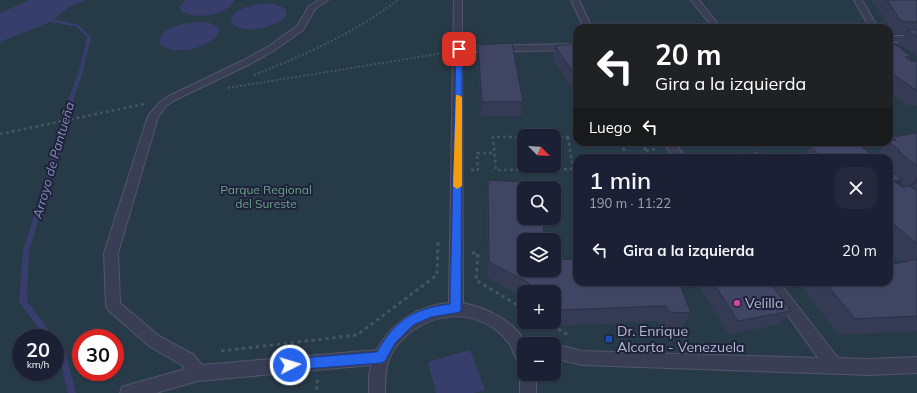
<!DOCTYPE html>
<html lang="es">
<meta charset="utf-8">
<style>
body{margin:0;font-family:Mulish,sans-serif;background:#25283c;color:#f1f3f6;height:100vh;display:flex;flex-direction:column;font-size:15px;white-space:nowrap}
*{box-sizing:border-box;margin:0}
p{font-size:13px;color:#a0a3ac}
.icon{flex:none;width:22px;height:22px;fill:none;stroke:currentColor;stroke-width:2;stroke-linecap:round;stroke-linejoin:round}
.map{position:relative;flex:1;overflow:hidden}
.drawer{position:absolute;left:573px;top:154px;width:320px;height:132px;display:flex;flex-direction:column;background:#1c2034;border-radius:12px;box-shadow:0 1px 3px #0004,0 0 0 1px #3a3e4f}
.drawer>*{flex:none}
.banner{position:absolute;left:573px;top:24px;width:320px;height:122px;border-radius:12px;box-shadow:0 1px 3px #0004,0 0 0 1px #3a3e4f;background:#202124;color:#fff;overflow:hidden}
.needle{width:26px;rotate:114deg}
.tools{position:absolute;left:517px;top:129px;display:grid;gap:8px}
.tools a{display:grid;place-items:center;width:44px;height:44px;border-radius:8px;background:#1c2034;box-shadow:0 1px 3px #0004,0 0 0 1px #3a3e4f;font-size:20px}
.speed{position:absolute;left:12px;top:329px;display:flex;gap:8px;font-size:20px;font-weight:700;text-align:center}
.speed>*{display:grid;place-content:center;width:52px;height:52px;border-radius:50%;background:#1c2034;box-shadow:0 1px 3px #0004,0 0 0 1px #3a3e4f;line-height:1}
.speed small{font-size:10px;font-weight:400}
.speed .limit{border:6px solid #d22;background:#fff;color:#111}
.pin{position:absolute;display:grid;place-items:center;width:34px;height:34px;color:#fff;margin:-17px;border-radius:8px;box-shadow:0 2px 6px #0006}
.me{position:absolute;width:44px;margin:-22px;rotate:85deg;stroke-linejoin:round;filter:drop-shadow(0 0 3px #0008)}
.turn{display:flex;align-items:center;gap:14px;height:84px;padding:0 16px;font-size:18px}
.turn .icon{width:52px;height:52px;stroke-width:2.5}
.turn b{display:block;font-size:28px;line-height:34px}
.then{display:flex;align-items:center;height:38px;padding:0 16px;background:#0003;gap:8px;font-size:15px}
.round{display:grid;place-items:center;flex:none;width:42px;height:42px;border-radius:12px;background:#25283c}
.summary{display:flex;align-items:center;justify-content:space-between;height:68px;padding:0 16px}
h1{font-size:24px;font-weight:600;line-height:30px}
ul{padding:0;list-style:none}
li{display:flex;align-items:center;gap:12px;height:56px;padding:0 16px}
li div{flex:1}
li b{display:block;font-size:15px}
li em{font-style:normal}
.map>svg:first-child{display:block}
.green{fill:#273a47;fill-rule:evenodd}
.water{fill:#373e6c}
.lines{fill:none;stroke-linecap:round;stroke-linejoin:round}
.stream{fill:#373e6c;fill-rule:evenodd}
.minor-casing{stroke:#53556c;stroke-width:2}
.path-far2{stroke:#435660;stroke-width:2;stroke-dasharray:2 2;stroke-linecap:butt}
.path-far1{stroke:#435660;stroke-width:2.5;stroke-dasharray:3 3;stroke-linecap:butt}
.path{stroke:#435660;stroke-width:3;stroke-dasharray:3.5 3.5;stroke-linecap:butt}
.minor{fill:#3a3e55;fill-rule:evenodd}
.wall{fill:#363b55;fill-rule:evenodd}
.shaded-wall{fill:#2c3045}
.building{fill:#3f4563;stroke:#2c3045}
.route{fill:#2563eb;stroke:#184099}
.slow{fill:#f59e0b}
.hotel-dot{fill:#d1479c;stroke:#1f223b;stroke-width:1.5}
.transit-dot{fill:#1a4fb4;stroke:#1f223b;stroke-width:1.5}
.labels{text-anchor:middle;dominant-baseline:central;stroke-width:4;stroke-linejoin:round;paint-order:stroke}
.park-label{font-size:12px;fill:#6da187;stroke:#1f223b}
.water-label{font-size:13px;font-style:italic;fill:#858cbc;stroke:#1f223b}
.near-poi-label{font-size:14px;fill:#b8bace;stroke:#1f223b;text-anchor:start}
</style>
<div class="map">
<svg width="917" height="393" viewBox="0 0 917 393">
<rect width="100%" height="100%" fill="#252a46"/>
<!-- green -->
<path class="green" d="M0 0H917V393H0ZM577 28H889V142H577ZM524 136H554V166H524ZM577 158H889V282H577ZM524 188H554V218H524ZM524 240H554V270H524ZM524 292H554V322H524ZM21 338H55V372H21ZM81 338H115V372H81ZM524 344H554V374H524Z"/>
<!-- water -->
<path class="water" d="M30 0H85L69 7 52 21 0 42V13Z
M185 0H234V1C226 16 194 20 181 11L179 6Z
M260 4C269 3 279 3 286 10V16C276 28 242 36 231 22L232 16C239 8 249 6 260 4Z
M200 22 211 23 219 29 218 35C206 48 175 57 160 44L159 39C167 25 185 23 200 22Z
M470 350 485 390 474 393H436L428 362Z"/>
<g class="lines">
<!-- stream -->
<path class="stream" d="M43 17 79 25 91 37 83 71 69 113 58 159 29 251 27 301 55 338H46L19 302 23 251 52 159 63 113 79 71 87 37 77 27 52 22 43 19Z
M55 340 58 341 65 351 76 393H68L58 353 55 350Z"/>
<!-- minor casing -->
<g class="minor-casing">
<path id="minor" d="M319 0H328L315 9 303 30 275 50 250 64 175 100 166 106 158 117 118 253 120 303 159 336 194 355 202 365 377 350C391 323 419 305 449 303L454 0H462V46L577 44V50L462 52 463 303C487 308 515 321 526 344H524V366L518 364C515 357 513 349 508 342 481 309 438 309 407 335 399 342 391 352 388 362 385 373 385 382 385 393H369V376L371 365 198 381 156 393H120L122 387 128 385 185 369 182 365 149 346 108 310 106 306 104 253 148 116 160 102 169 96 244 60 269 46 297 26 309 6Z
M571 0H579L592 28H584Z
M691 0H699L721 28H713Z
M854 0H862L878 28H870Z
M889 36H917V42H889Z
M663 142H674L686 158H674Z
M764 282H779L838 358 869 359 917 357V373L869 375 582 365 554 358V344L582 351 818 358Z
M524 368V374H536V393H520V374Z"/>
</g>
<!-- path-far2 -->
<path class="path-far2" d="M254 75C305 55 354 33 398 0
M228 88 444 53"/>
<!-- path-far1 -->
<path class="path-far1" d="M0 134 144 104
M524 137H493L496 170 577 169
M554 137H577
M568 137 573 169
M622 142 626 158
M642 142 649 158
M646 151 655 149
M471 170H478L477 153H495"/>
<!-- path -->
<path class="path" d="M472 253H478L476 280 524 309
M546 322 570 336
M221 351 357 335 437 275 438 240
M318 380 316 385 318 393"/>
<!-- minor -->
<use href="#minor" class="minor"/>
</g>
<!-- wall -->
<path class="wall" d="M872 0H917V56L898 43 905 34H897L892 32Z
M889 41 904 50 903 51 912 57 909 60 911 61H917V105L909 106 889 92Z
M577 43V96L553 59 555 46Z
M478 45 523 102 521 116H481L478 58Z
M917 133V331L839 335 799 282H889L901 263 889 251V158H803L810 147 812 146 815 142H856L875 158 887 142H889V140L892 137ZM900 182 906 186 902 187 898 184Z
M488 180 524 270 679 282 691 313 681 329 661 328 656 321 556 326 552 322H554V292H524V298L488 278 487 197Z
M696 282H770L791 311 780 324 729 334Z"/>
<!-- shaded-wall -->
<path class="shaded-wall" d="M917 178V181L910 188H908Z
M902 180 889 195 894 181Z"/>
<!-- building -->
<path class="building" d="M887 0H917V22H905L900 20Z
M907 30H917V37Z
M889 41 904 50H902L912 57H905L911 61H917V91L889 71Z
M512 43 523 102H482L478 45Z
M577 43V78L555 46Z
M917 133V166L898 151H900L889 142V141L896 140 892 137Z
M818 142H856L876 158H823L810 147 820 144Z
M758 151 760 154 772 153 777 158H735L733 155Z
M889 169 902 180 894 181 902 187 910 186 917 191V244L889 220Z
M488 180 541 183V188H524V218H543L544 240H524V270H554V260L577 259V282H679L691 313 670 312 665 306 560 310 554 304V292H541L527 282 489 262Z
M917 259V316L855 319 825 282H889V265Z
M713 282H770L791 311 738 321Z"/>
<!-- route -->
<path class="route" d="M459 47 462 49 461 309 460 312 431 317 413 325 395 343 385 361 381 363 290 370 286 369 284 365 286 361 290 359 377 352C396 319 414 309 450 304L456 49Z"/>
<!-- slow -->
<path class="slow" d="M456 95H458L462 97V186L457 189 453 186Z"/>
<!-- markers -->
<circle class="hotel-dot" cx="737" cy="303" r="4"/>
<rect class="transit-dot" x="605" y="335" width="8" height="8" rx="2"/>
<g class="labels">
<!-- park labels -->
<g class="park-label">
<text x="266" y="189">Parque Regional<tspan x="266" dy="14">del Sureste</tspan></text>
</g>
<!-- water labels -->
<g class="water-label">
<text transform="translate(53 160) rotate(-74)">Arroyo de Pantueña</text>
</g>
<!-- near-poi labels -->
<g class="near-poi-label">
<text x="745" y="303">Velilla</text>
<text x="617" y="331">Dr. Enrique<tspan x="617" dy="16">Alcorta - Venezuela</tspan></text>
</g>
</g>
</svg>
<div class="tools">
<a><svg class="needle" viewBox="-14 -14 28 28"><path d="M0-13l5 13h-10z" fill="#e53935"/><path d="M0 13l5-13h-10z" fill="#a0a3ac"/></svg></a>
<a><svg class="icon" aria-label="search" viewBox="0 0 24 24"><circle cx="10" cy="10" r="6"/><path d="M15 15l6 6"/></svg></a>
<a><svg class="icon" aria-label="layers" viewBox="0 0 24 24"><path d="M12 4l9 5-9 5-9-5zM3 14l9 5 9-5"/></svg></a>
<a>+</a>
<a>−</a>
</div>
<div class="speed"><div>20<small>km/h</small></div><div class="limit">30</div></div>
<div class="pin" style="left:459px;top:49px;background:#d93025"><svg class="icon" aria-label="arrive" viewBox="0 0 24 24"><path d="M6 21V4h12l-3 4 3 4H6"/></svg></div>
<svg class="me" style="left:290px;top:365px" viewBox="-20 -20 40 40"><circle r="17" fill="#2563eb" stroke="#fff" stroke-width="3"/><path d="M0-11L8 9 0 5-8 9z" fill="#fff"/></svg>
<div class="banner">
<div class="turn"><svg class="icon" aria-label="left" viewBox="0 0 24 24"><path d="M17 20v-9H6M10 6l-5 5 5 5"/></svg><div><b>20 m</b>Gira a la izquierda</div></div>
<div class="then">Luego<svg class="icon" aria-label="left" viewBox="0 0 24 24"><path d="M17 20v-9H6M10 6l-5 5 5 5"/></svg></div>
</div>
<section class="drawer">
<div class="summary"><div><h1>1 min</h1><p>190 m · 11:22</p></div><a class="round"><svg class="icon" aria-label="close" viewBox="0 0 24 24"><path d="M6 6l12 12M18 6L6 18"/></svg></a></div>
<ul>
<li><svg class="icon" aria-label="left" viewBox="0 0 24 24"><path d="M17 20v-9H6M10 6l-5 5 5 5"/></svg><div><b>Gira a la izquierda</b></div><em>20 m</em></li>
</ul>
</section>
</div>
